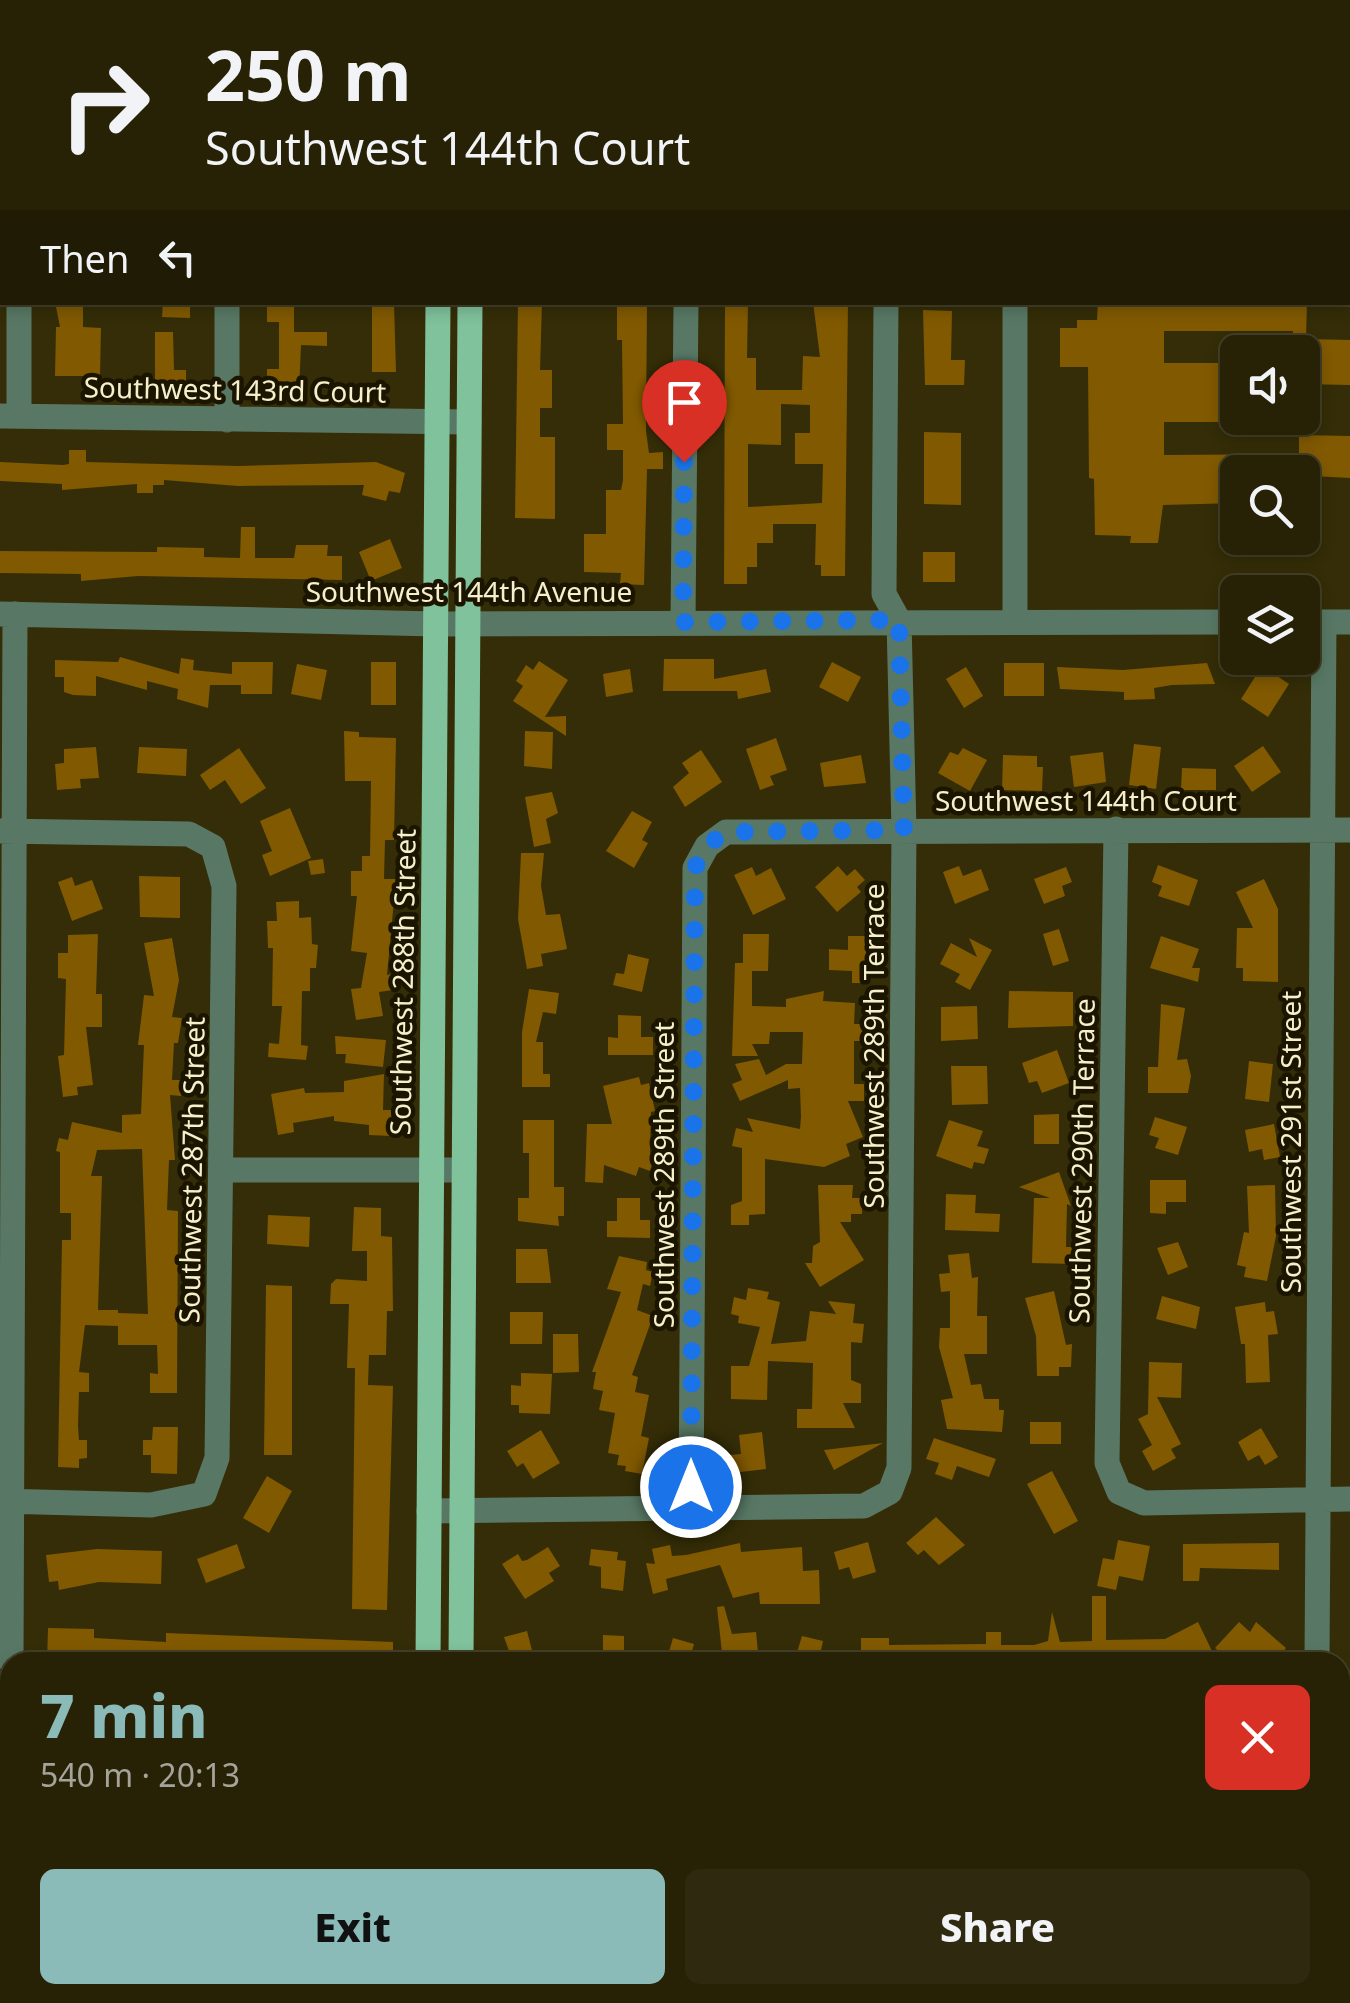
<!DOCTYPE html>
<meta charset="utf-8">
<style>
body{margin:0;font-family:"Noto Sans",sans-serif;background:#2f2a0f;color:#f1f3f6;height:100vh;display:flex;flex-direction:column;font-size:38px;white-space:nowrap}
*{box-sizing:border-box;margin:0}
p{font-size:32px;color:#a4a49a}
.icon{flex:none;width:55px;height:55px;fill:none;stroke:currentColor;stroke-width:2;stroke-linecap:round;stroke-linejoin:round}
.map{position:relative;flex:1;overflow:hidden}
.side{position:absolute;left:0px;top:1652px;width:1350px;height:352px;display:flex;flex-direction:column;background:#272205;border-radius:30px 30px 0 0;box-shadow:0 5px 15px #0003,0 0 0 2px #433f27}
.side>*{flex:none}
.top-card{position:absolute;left:0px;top:0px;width:1350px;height:305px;box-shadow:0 5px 15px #0003,0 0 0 2px #433f27;background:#272205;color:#f1f3f6;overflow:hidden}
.tools{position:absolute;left:1220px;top:335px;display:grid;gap:20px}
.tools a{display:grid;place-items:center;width:100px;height:100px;border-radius:15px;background:#272205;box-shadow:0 5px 15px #0003,0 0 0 2px #433f27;font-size:50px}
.pin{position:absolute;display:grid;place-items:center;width:85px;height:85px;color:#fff;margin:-102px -42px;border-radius:50% 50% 50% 0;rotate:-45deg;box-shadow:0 0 10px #0007}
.pin .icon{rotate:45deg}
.me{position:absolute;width:110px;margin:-55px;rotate:0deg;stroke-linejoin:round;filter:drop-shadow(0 0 8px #0008)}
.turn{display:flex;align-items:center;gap:35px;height:210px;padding:0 40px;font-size:45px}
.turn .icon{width:130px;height:130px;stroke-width:2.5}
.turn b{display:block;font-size:70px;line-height:85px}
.then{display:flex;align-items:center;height:95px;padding:0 40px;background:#0003;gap:20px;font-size:38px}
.round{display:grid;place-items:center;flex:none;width:105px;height:105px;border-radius:15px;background:#2f2a0f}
.summary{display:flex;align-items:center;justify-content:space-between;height:170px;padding:0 40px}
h1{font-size:60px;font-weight:800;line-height:75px;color:#8bbbb9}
.action{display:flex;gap:20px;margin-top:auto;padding:20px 40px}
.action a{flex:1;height:115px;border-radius:15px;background:#8bbbb9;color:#111;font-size:40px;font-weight:800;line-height:115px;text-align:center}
.action a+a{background:#2f2a0f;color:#f1f3f6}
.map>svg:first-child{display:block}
.building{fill:#815900;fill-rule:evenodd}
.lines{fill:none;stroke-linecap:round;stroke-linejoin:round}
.minor{stroke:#587865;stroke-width:25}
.major{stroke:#7fc29c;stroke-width:25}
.route{stroke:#1a73e8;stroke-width:18;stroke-dasharray:0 32.4}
.labels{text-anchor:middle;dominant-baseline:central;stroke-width:9;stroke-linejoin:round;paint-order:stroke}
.street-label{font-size:28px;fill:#f5efcc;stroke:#1b1500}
</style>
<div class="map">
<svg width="1350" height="2003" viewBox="0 0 1350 2003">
<rect width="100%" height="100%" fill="#342d07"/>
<!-- building -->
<path class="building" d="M55 302H83V327L101 328 100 376H55L56 327H60Z
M163 302H190V318L162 317Z
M267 302H294V332H327V346L301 345 299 390 267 389V369H279V322H267Z
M372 302H394L396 372H372Z
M518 302H542L540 370H552V408H540V437H555V519L515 518Z
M617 302H647L646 431 649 453 663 452V469H647L644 585 620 584 621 573 584 572V534H606V490H621L623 480V450H607V424H623L622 340H617Z
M725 302H748L747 358H756V390H802L803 356 820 357 813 302H848L845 576H821V565H815L816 524H773V543H757V567H747V584H724ZM781 404 810 405V433H795V464H823L822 503 748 507V444L781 445Z
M1098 302H1307L1306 339 1350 340V385L1302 384V352H1293V331H1164V363H1238V422H1164V455L1299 454V435L1350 436V478L1238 472V503L1163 505 1158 543H1130L1131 536 1095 535 1094 479 1089 478 1088 367H1060V328H1077V320H1097Z
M923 310 952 311 951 360H965L964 385H925Z
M155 332H173L174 370H186V389L155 390Z
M924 432 961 433V505L924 504Z
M69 450H86V462L238 466 376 462 405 473 400 493 389 491 386 501 362 495 364 485 238 486 164 480V485H153V493H137V484L62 490V484L0 481V462L63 465 69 464Z
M241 527H255V558H294L296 545H328L327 556H342V580L138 576 81 581V574L0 573V551L157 552V547L204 548V557L240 558Z
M390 539 402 568 371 581 359 552Z
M923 552H955V582H923Z
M120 657 179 674 181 658 194 660 193 670 232 674V662H273L272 694H241V685H210L208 708 177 699 178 689 147 681V690L96 676V696L73 695 64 692V677H55V660L118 662Z
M664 659H714V679L766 669 771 692 738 699 737 691H663Z
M539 661 568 680 545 717 566 716V736L513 701 523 686 516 681 526 665 533 670Z
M371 662H396V705H371Z
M832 662 861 677 848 702 819 687Z
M1004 663H1044V696H1004Z
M1207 663 1215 684 1172 685 1154 688 1155 699 1124 700V692L1060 689 1057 667 1123 670Z
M297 664 327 670 321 700 291 694Z
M1262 666 1289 684 1268 717 1241 699Z
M966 667 983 696 964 708 946 679Z
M630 669 633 692 606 697 603 674Z
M344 731 359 732V737L396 738 394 840H385L384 879H396L387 975 391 974 393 990 379 992 383 1016 356 1020 351 989 361 988 367 953 351 951 357 896H351V871H362V856H370L371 781H345Z
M525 731 553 732 552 769 524 766Z
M776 738 787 770 770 776 774 785 760 790 746 749Z
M1134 744 1161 747 1156 789 1129 785Z
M1263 746 1281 772 1252 792 1234 766Z
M96 747 99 778 80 779 81 788 57 790 55 764 64 763V749Z
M139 747 187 749 186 776 137 773Z
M239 748 266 788 241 804 225 780 210 790 200 775Z
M963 748 987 760 970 791 938 773 950 752 958 755Z
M701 750 722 782 685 807 673 787 689 773 682 763Z
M1103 752 1106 782 1074 787 1070 756Z
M861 755 866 783 824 787 820 763Z
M1003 755 1037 756V767H1043L1042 791 1002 790Z
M1182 768 1216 769V790H1181Z
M552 792 558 813 546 819 551 843 534 847 525 797Z
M290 808 311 858 270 876 262 855 272 851 260 821Z
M632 811 652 822 642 840 648 843 634 868 606 851Z
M521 853H544L541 886 546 915 560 914 567 949 541 954 543 966 527 969 518 919Z
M323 859 325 873 311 875 308 861Z
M1158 865 1198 880 1189 906 1158 896 1162 886 1152 882Z
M838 866 847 876 855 869 865 880 857 887 861 892 837 912 815 887Z
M959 866 963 876 981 869 989 890 955 904 943 872Z
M752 867 756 876 771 868 786 899 753 915 734 875Z
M1066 867 1072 882 1062 886 1065 896 1044 904 1034 879Z
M139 876 180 877V918L140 917Z
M72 877 75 886 92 880 103 909 72 921 58 882Z
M1264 879 1278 909V982L1243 981V968H1236L1237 928H1253L1236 892Z
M299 901V918L311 917 312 944 318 945 316 968H310V991H302L301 1045 308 1046 306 1060 268 1057 269 1043 279 1044 282 1006H272L273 948H268L267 921H277L276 902Z
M1059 929 1069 961 1053 966 1043 934Z
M98 934 96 994H102V1027H86L93 1085 77 1087 78 1095 63 1097 58 1056 64 1055 66 979 58 978V953H68V935Z
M743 934H769L768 971H752V1006L786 1007V999L824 991 823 1001 855 1003 854 1024H864L863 1041H854V1084H864V1101H848L863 1137 846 1144 850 1156 824 1167 765 1159V1214L749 1215V1225H731V1205L742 1201V1148L732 1146 736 1128 753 1132 747 1118 800 1129 801 1117 800 1088 788 1089V1080L740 1101 732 1084 742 1080 735 1064 759 1059 766 1075 786 1064H802L803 1032H770L769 1044H752L758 1056H732L735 963H743Z
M848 936H866V983H852V971L829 970V949L848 950Z
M1161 936 1199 949 1192 968H1200L1198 982 1150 968Z
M172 938 179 980 172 1017 182 1018 178 1043H174L172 1080H182L181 1096 170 1095 175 1160H169L167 1210 178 1211 177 1393H150V1373L158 1374 157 1345H118V1313L148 1314 142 1149 97 1150 91 1176H102L98 1310H118V1326L85 1325 79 1372 89 1373V1392H79L78 1426 79 1440H87V1458L79 1459V1468L58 1467 62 1240H71V1213H60V1152L56 1151 59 1138 68 1140 72 1122 122 1133V1115L141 1114 144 1045H138L144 995 154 996 144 943Z
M969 938 992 950 970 990 955 982 960 974 940 964 951 943 977 957Z
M628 954 649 959 642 992 613 985 616 973 624 974Z
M529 989 559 993 556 1014 543 1012 536 1042H543V1074H550V1087H522V1032Z
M1009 991 1073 992V1026L1008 1028Z
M1161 1004 1185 1008 1177 1060 1187 1059 1191 1076 1188 1093H1148V1067H1158Z
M977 1006 978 1039 941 1041V1007Z
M618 1015 641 1016V1037H653V1055H608V1037L618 1038Z
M335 1036 386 1040 383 1067 345 1063 346 1054H336Z
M1057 1050 1069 1083 1042 1093 1037 1081 1029 1083 1022 1063Z
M1249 1061 1273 1064 1269 1102 1245 1099Z
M951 1066H987L988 1104 952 1105Z
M384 1074 383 1110H391V1136L369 1135V1125L334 1121V1116L293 1123 294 1132 278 1135 271 1094 304 1088 305 1093 344 1092V1081Z
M639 1077 641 1085 649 1083 655 1111 651 1112 650 1153 655 1154 650 1171 639 1167 636 1176 604 1165 603 1183 585 1182 587 1124H612L603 1086Z
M1059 1114V1144H1034V1115Z
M1155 1117 1187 1127 1178 1155 1155 1148 1159 1138 1149 1135Z
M523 1120H554V1187H564V1216H558L559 1226 518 1221V1198H529V1153H523Z
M949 1120 983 1131 977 1146 989 1149 984 1164 974 1162 972 1169 936 1156Z
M1274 1124 1280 1157 1264 1160 1262 1149 1249 1152 1245 1130Z
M1059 1172 1071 1206 1067 1204 1066 1247H1074V1264L1032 1263 1034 1198H1050L1019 1187Z
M1150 1180H1186V1202H1166V1214L1150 1213Z
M818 1185H853L852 1198H862V1214H851V1222H840L864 1260 820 1287 805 1263H812L813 1246 820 1242Z
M1275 1185 1276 1236 1267 1281 1244 1277 1246 1267 1237 1265 1244 1232 1249 1233 1247 1186Z
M946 1194 976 1195 975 1213 1000 1214 999 1232 945 1230Z
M617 1198H640V1220H650V1238L607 1237V1221H617Z
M354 1207 381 1208V1236L392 1237 393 1311H387L386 1355H369L368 1385 393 1386 387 1610 352 1609 355 1368H347L349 1304H330L331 1284 336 1279 367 1281V1251H352Z
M268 1215 310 1217 309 1247 267 1244Z
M1178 1242 1188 1267 1168 1275 1157 1248Z
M516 1249H547L551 1283H516Z
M969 1253 972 1278 978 1277 977 1316H987V1354H964L971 1385 981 1384 984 1399H999V1410H1004L1002 1432 947 1429 941 1400 953 1398 939 1347 940 1328H950V1291L941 1292 939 1274 950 1273 948 1255Z
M619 1256 647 1262 646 1270 653 1272 650 1286 643 1284 637 1310 653 1316 632 1375 638 1377 635 1392 649 1395 641 1436 649 1438 642 1474 625 1471 626 1466 617 1465 619 1455 608 1453 615 1413 599 1410 603 1391 593 1389 596 1372H592L621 1292 607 1289Z
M266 1285 292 1286V1455H264Z
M748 1288 769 1292 767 1299 780 1302 771 1344 806 1341 810 1311 836 1314 828 1301 855 1304 853 1323 864 1324 862 1343 851 1342V1380L861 1384V1403H843L855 1428H797V1409H812L813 1363 768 1361 767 1400 731 1399V1366H749L760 1327 738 1323 739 1316 731 1314 734 1297 746 1300Z
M1054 1291 1066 1345 1072 1344 1071 1367H1059V1376H1037L1036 1336 1025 1298Z
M1162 1296 1200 1307 1196 1329 1156 1319Z
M1265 1302 1266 1312 1274 1311 1278 1334 1268 1335 1270 1382 1246 1383 1245 1344H1241L1235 1307Z
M510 1312H543L542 1344H510Z
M553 1334H578L579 1372 553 1373Z
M1149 1362 1182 1363 1181 1398 1157 1397 1181 1444 1171 1449 1176 1458 1153 1471 1142 1451 1152 1445 1138 1419 1148 1414Z
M521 1373 552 1374 550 1414 519 1413V1405H511V1385L521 1386Z
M1030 1422H1061V1444H1030Z
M153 1427H178L177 1474 151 1473V1455H143V1440H152Z
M1261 1428 1278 1457 1265 1465 1259 1455 1248 1461 1238 1442Z
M541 1430 560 1463 533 1479 523 1463 517 1467 507 1451Z
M762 1432 766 1469 732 1473 730 1455 741 1454 739 1435Z
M934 1438 996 1459 989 1477 957 1466 952 1480 935 1474 939 1463 926 1459Z
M883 1443 834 1470 824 1450Z
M1052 1471 1078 1521 1054 1534 1027 1484Z
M267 1476 292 1491 269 1533 243 1518Z
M936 1517 965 1545 939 1565 924 1550 918 1555 906 1543Z
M1118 1540 1150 1546 1143 1581 1119 1576 1116 1590 1097 1586 1103 1558 1114 1560Z
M868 1542 876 1572 853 1579 849 1567 839 1570 834 1552Z
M740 1543 741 1552 802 1547 803 1571 819 1570 820 1604H760L759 1592 733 1598 720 1565 666 1579 668 1590 653 1594 646 1563 655 1564 652 1549 670 1545 672 1556 686 1555Z
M1279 1543V1570L1200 1568 1199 1581H1183V1544Z
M237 1544 245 1568 206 1583 197 1559Z
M548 1547 560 1566 549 1573 554 1581 525 1599 502 1564 518 1554 522 1561 527 1560Z
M97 1549 162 1551 161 1584 99 1582 59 1590 58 1581 49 1582 46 1555Z
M591 1549 618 1552 617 1560 626 1561 623 1591 601 1588V1567L589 1565Z
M1092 1596H1106V1640L1165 1639 1198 1622 1213 1653 1194 1662 861 1659V1638H889V1645L986 1644V1632H1001V1645H1034L1048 1641 1052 1612 1060 1642 1092 1641Z
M724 1606 732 1634 756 1632 759 1662H723L717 1607Z
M1239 1622 1250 1632 1256 1622 1286 1648 1274 1662H1231L1215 1648Z
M48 1628 94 1629V1638L166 1642V1633L393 1642V1662H47Z
M527 1631 535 1662H513L504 1637Z
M603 1635 624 1636V1662H603Z
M802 1636 823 1641 819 1659 794 1662Z
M673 1638 694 1644 689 1662H666Z"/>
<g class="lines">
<!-- minor -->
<path class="minor" d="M21 2V0
M229 2V0
M608 2V0
M828 2V0
M1033 2V0
M1234 2V0
M1348 76H1350
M0 416 469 422
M19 416V302
M227 420V302
M0 614 436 624 1238 622
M683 622 686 302
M1015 622V302
M1302 622H1350
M1116 829 1107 1463 1119 1492 1144 1503 1350 1499
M0 831 189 834 213 847 224 886 217 1458 204 1494 151 1505 0 1501
M223 1170H464
M691 1507 695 868 707 846 726 832 1350 830
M429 1511 864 1506 890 1492 899 1468 904 830 899 621 884 594 886 302
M11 1662 15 614
M1317 1662 1324 622
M1340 1712H1350
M0 1717H10
M0 1929H10
M1340 1931H1350
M674 2003V1995
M1096 2003 1097 1995
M1305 2003V1995"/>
<!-- major -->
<path class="major" d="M440 2V0
M473 2V0
M428 1662 438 302
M461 1662 470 302
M425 2003V1995
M458 2003V1995"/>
</g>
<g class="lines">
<!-- route -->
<path class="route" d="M684 462 683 622 899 620 904 830 726 832 706 846 695 868 691 1487"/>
</g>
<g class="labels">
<!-- street labels -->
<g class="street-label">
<text transform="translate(235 389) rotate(1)">Southwest 143rd Court</text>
<text x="469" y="591">Southwest 144th Avenue</text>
<text x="1086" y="800">Southwest 144th Court</text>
<text transform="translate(402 982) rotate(-89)">Southwest 288th Street</text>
<text transform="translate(873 1046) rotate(-90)">Southwest 289th Terrace</text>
<text transform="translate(1290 1142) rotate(-90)">Southwest 291st Street</text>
<text transform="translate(1081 1161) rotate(-89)">Southwest 290th Terrace</text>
<text transform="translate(191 1170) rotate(-89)">Southwest 287th Street</text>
<text transform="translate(663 1175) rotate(-90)">Southwest 289th Street</text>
</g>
</g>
</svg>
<div class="tools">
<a><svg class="icon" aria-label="sound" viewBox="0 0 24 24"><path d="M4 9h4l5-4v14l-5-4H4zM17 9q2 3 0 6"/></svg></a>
<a><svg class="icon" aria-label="search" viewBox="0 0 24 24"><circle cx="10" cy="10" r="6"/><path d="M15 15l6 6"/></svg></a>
<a><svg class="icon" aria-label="layers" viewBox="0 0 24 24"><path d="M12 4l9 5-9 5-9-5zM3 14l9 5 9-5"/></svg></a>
</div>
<div class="pin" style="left:684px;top:462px;background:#d93025"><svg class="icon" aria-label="arrive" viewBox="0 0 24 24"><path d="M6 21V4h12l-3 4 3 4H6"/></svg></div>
<svg class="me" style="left:691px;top:1487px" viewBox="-20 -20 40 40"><circle r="17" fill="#1a73e8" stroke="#fff" stroke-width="3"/><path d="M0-11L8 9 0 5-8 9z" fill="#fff"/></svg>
<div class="top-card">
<div class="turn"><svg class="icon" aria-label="right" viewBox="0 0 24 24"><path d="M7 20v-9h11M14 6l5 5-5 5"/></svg><div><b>250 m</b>Southwest 144th Court</div></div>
<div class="then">Then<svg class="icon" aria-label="left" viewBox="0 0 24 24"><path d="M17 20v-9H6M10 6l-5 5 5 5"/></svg></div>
</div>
<section class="side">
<div class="summary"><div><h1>7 min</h1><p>540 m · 20:13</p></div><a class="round" style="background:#d93025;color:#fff"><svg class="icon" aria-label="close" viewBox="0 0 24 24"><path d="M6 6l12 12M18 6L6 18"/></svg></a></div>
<div class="action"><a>Exit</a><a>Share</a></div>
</section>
</div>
